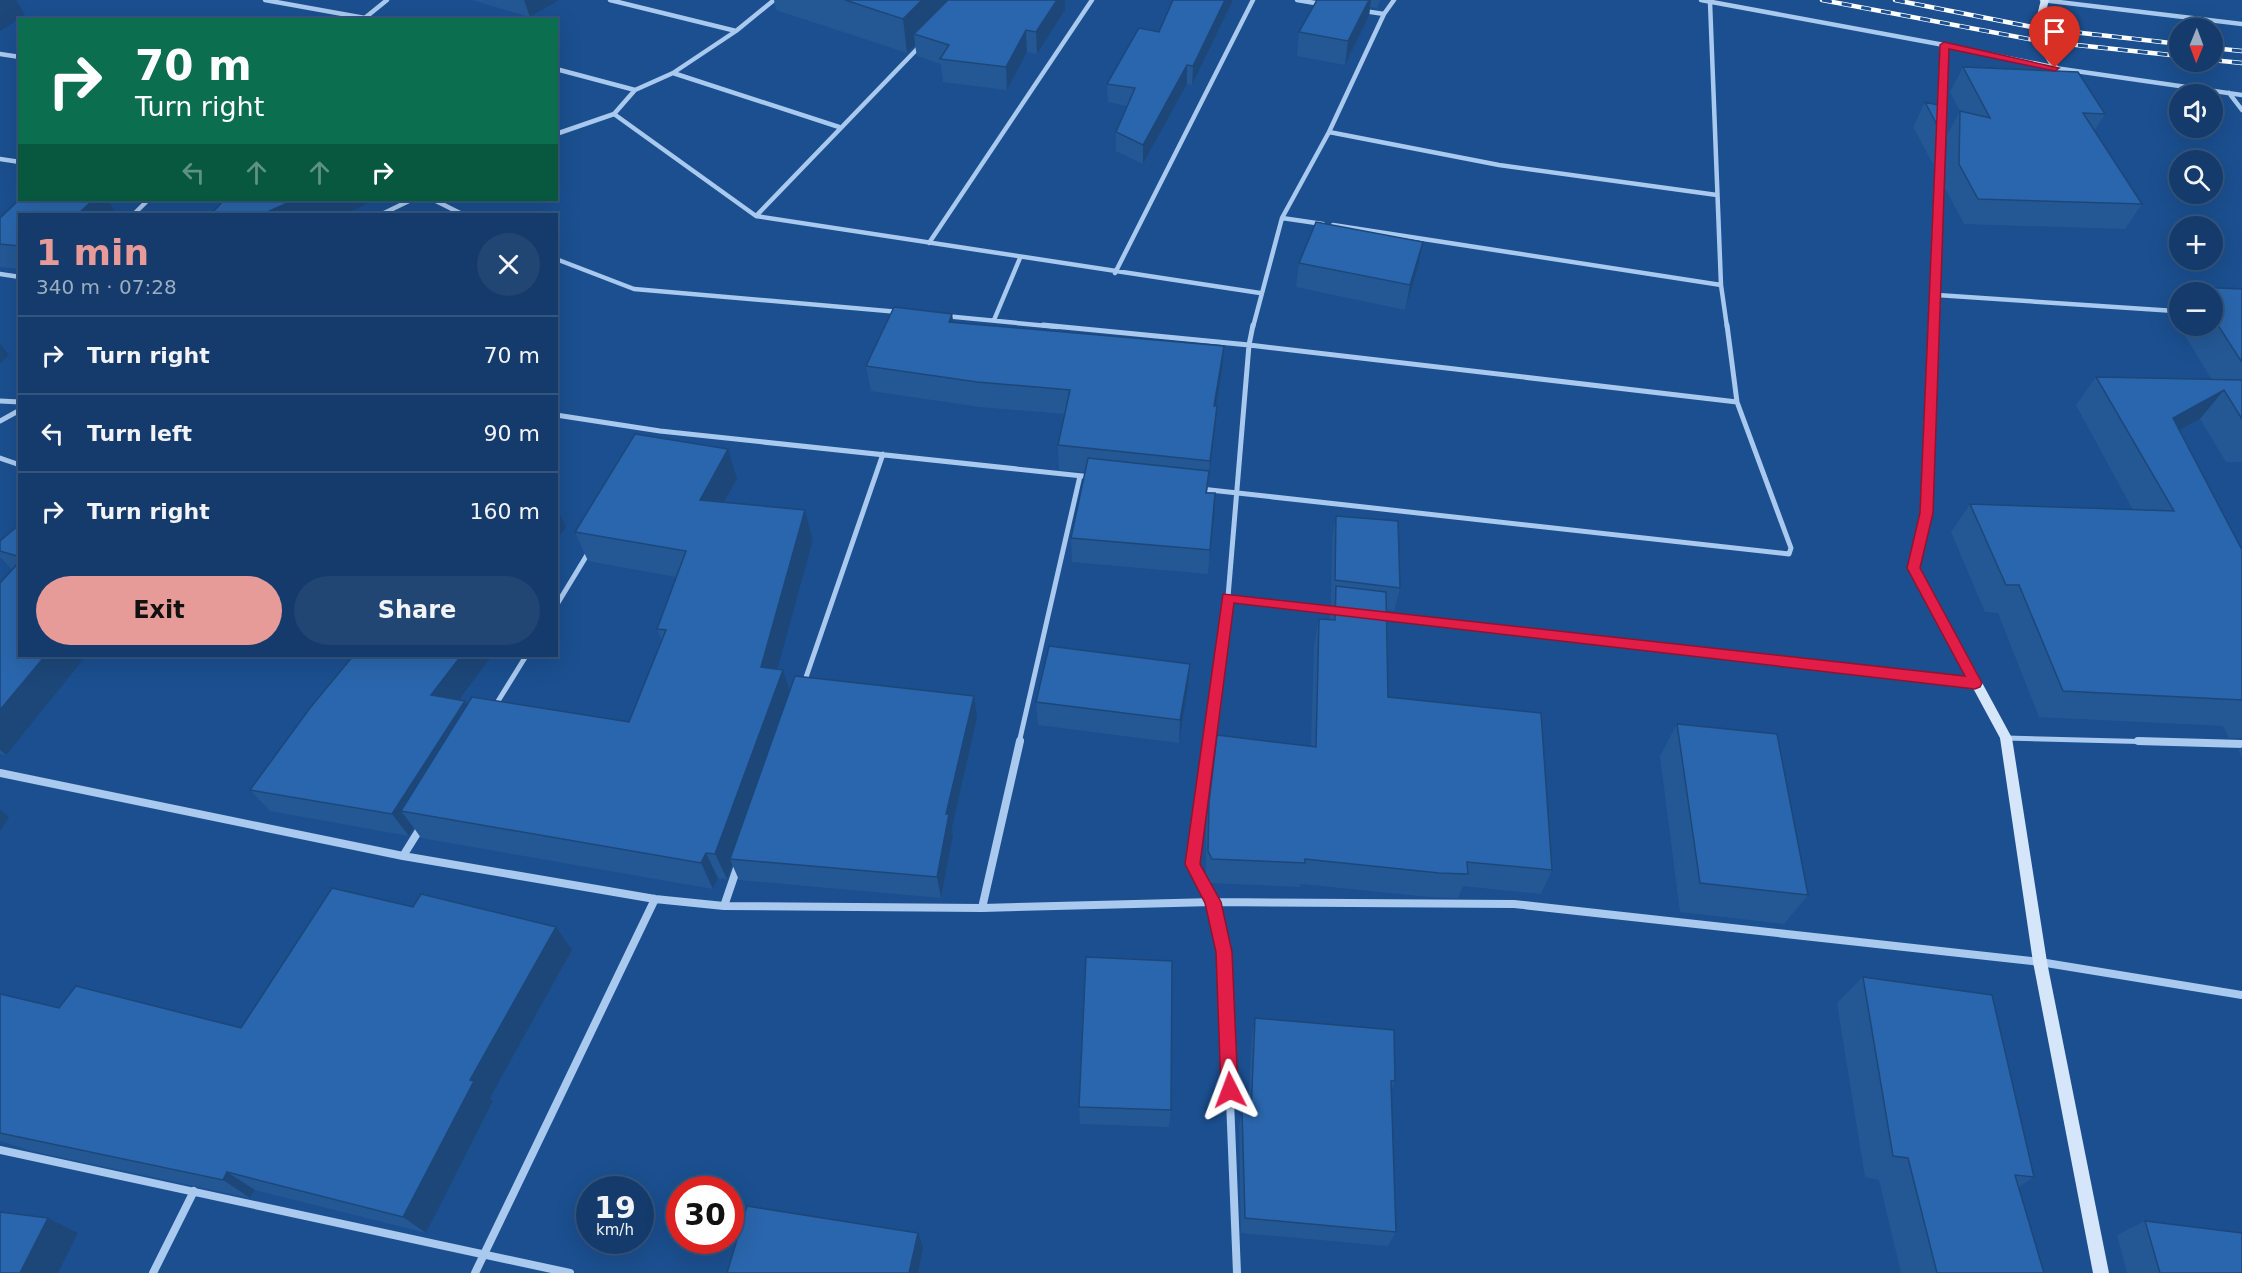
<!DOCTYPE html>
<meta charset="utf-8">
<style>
body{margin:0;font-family:"DejaVu Sans",sans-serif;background:#214673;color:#f1f3f6;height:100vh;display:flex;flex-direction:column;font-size:22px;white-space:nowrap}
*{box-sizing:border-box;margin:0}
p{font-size:20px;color:#9dadc1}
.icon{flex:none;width:33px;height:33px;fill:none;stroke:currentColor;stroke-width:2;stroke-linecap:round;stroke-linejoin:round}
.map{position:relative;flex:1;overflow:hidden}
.panel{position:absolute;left:18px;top:213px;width:540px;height:444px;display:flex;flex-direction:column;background:#143b6b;border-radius:0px;box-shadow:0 6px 24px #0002,0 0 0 2px #33557e}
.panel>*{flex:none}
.hud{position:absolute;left:18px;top:18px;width:540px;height:183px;border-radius:0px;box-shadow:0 6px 24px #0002,0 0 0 2px #33557e;background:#0b6e4f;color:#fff;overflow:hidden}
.needle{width:39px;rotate:181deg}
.fabs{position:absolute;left:2169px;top:18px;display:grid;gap:12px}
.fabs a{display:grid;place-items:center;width:54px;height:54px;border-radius:50%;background:#143b6b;box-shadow:0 6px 24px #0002,0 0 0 2px #33557e;font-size:30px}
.speed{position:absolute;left:576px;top:1176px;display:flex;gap:12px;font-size:30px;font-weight:700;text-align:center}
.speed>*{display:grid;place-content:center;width:78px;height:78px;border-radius:50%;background:#143b6b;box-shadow:0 6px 24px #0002,0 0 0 2px #33557e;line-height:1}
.speed small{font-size:15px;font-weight:400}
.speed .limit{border:9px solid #d22;background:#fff;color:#111}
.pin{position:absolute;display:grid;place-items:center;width:51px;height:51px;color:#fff;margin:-62px -26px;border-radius:50% 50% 50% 0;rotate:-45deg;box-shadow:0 0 6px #0007}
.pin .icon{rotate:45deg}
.me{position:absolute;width:66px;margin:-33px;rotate:357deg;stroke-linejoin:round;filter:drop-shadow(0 0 4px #0008)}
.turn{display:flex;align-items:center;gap:21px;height:126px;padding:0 18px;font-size:27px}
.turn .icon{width:78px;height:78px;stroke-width:2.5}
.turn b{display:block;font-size:42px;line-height:51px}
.lanes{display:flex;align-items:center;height:57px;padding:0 18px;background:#0003;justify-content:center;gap:30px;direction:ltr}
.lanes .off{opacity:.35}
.round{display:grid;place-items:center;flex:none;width:63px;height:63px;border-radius:32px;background:#214673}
.head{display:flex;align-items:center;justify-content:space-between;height:102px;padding:0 18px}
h1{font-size:36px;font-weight:700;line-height:45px;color:#e69b98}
.action{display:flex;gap:12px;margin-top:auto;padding:12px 18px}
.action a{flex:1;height:69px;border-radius:36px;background:#e69b98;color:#111;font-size:24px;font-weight:700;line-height:69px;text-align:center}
.action a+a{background:#214673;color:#f1f3f6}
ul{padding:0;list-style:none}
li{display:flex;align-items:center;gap:18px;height:78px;padding:0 18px;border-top:2px solid #33557e}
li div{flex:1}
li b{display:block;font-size:22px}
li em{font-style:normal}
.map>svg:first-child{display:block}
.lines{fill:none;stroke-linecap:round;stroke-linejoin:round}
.street-far2{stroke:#a9c9ee;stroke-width:4.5}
.street-far1{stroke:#a9c9ee;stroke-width:5}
.street{stroke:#a9c9ee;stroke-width:8}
.secondary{fill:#d6e6fa;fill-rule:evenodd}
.rail-casing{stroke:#fff;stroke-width:4.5}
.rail{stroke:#1b4f8f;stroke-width:3;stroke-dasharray:10;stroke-linecap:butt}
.wall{fill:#245895}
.shaded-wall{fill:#1d4779}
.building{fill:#2a66ad;stroke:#1d4779;stroke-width:1.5}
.route{fill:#e11d48;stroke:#92132f;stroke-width:1.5}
</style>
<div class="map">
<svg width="2242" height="1273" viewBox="0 0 2242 1273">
<rect width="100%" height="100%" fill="#1b4f8f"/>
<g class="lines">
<!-- street-far2 -->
<path class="street-far2" d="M265 0 376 20
M610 0 736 31
M1297 0 1321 4
M1701 0 1944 45
M2042 0 2242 24
M1710 2 1721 285 1727 327
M1364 11 1384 14
M366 17 387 0
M0 54 20 57
M2055 68 2242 95
M556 69 635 90
M673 73 839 127
M2229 93 2242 110
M614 114 756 216 1260 293
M1329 132 1499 165 1717 195
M556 134 614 114 635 90 673 73 736 31 774 0
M0 159 20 162
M434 200 462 214
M134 214 148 200
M382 214 411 200
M756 216 920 46
M1282 218 1323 224
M1333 225 1721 285
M929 243 1092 0
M556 259 634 289 899 312
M1115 273 1253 0
M0 274 20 277
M1937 295 2175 311
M945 316 1058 327
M994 320 1020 258
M1253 327 1282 218 1329 132 1384 14 1394 0"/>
<!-- street-far1 -->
<path class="street-far1" d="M1043 325 1249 345 1737 402
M0 401 20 402
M556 415 660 431 1092 477
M0 421 20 410
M0 458 20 465
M1201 489 1789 554 1791 548 1737 402 1727 325
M1228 597 1338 610
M556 606 590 550
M1380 615 1975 683
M804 683 883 454
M495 706 526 656
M2006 738 2197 743
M1019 743 1080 476
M1209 743 1228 597 1249 345 1253 325"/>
<!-- street -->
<path class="street" d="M1209 741 1193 864 1213 902 1224 952 1237 1273
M2138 741 2242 744
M0 773 403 856 655 899 724 906 982 908 1213 902 1514 904 2040 962 2242 995
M403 856 421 827
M724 906 738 865
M982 908 1020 741
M0 1150 570 1273
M153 1273 194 1191
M475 1273 655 899"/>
<!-- secondary -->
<path class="secondary" d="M2041 0H2049C2040 34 2041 38 2059 68L2058 70 1948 48 1932 513 1920 568 2012 738 2047 962 2109 1273H2093L2033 962 2000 738 1908 568 1920 513 1940 45 1944 43 2049 64C2033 38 2033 29 2041 0Z"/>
<!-- rail casing -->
<g class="rail-casing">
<path id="rail" d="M1822 0 2039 41 2180 56
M1895 0 2037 28 2180 44
M2212 48 2242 51
M2212 60 2242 63"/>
</g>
<!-- rail -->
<use href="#rail" class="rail"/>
</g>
<!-- wall -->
<path class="wall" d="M472 0H559L530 17Z
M774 0H1065V10L1037 54 1027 52 1007 90 943 82 941 64 917 56 915 45 907 53 776 10Z
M1233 0 1192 85 1187 84 1143 164 1116 151V132L1127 106 1108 102 1107 84 1159 32Z
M1317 0H1380L1377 8 1370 7 1369 16 1345 65 1297 56 1299 32Z
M1963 67 2105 114 2095 130 2142 204 2125 229 1964 224 1945 188 1947 135 1960 111 1950 92Z
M1925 102 1945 140 1933 164 1913 127Z
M20 199 107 200 117 214H20V269L0 267V218Z
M1423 242 1418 267 1405 310 1296 287 1299 263Z
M2194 287 2242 289V462H2226L2200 419 2180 430 2242 550V738H2229L2223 726 2039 717 1998 613 1985 612 1951 532 1970 504 2133 510 2076 405 2096 377 2212 380 2173 316 2180 307V326H2212V292H2190Z
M952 314 953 322 1222 371 1216 406 1215 430 1208 486 1207 493 1214 518 1208 574 1072 562 1071 538 1085 472 1059 470 1058 445 1065 414 980 407 871 391 866 366Z
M737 479 725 502 805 510 813 540 777 669 789 691 977 718 952 828 953 836 941 898 739 880 732 864 727 879 718 878 713 889 421 838 414 828 409 836 270 811 250 790 353 656H492L460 700 465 701 468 705 629 722 662 641 657 629 676 577 588 561 575 532Z
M1336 516 1400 588 1394 611 1387 610 1388 697 1552 870 1541 894 1463 886 1458 898 1430 897 1301 884 1300 887 1210 883 1206 875V828L1209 803 1311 746 1314 646 1319 619 1330 620 1332 604H1331L1332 540Z
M20 524V656L6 755 0 754V583L12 570 0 557V541Z
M1188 687 1179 743 1038 725 1036 702Z
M1677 724 1808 895 1784 924 1680 912 1660 756Z
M2242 747V758L2238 750Z
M572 950 490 1098 493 1101 426 1233 255 1190 250 1198 32 1151 0 1141V994L59 1008 241 1028Z
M1863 977 2034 1177 2019 1187 2044 1273H1901L1879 1180 1865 1177 1837 1003Z
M1255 1018 1395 1081 1391 1090 1396 1232 1388 1246 1241 1233 1239 1127 1242 1110 1248 1111 1252 1036Z
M1079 1107 1171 1110 1169 1127 1080 1124Z
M2145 1221 2242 1273H2127L2117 1235Z"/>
<!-- shaded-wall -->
<path class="shaded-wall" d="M0 0H16L25 15 0 31Z
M524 0H559L530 17Z
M922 0H961L914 34 915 45 907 53 903 19Z
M1057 0H1065V10L1037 54 1036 32Z
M1225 0H1233L1192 85 1193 66Z
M1369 0H1371L1369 16 1345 65 1348 41Z
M1026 30 1027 52 1007 90 1006 67Z
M1187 65V84L1143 164V145Z
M93 200H107L117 214H78Z
M294 200H374L345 214H263Z
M1423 242 1418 267 1405 310 1410 285Z
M952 314 955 339 949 322Z
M0 344 9 355 0 364Z
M1224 346 1222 371 1212 430 1214 406Z
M2224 390 2200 419 2150 446 2173 418Z
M1217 406 1215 430 1208 486 1210 461Z
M728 449 737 479 710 529 700 500Z
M1215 493 1214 518 1208 574 1210 550Z
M556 506 566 527 556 540Z
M805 510 813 540 770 696 761 667Z
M45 656H86L6 755 0 750V710Z
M461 656H492L446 718 431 695Z
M1190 664 1188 687 1179 743 1180 720Z
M783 670 792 698 730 859 732 864 727 879 715 854Z
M974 696 977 718 952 828 953 836 941 898 937 877 946 814Z
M465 701 479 723 401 811 414 828 409 836 392 814Z
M0 810 9 817 0 831Z
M706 853 718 878 713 889 701 863Z
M556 927 572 950 490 1098 493 1101 426 1233 403 1217 470 1080Z
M227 1172 255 1190 250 1198 223 1180Z
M48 1218 78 1233 58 1273H20Z
M918 1233 923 1247 918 1273H909Z"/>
<!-- building -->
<path class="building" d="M845 0H922L903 19Z
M948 0H1057L1036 32 1026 30 1006 67 940 59 949 45 914 34Z
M1173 0H1225L1193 66 1187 65 1143 145 1116 132 1135 88 1107 84 1139 28 1159 32Z
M1317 0H1369L1348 41 1299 32Z
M1963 67 2078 72 2105 114 2083 113 2142 204 1978 199 1959 164 1960 111 1990 118Z
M1925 102 1946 107 1945 140Z
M20 199V200H93L78 214H20V246L0 244V218Z
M224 200H294L263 214H211Z
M1316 222 1423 242 1410 285 1299 263Z
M2194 287 2242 289V361H2241L2212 316V292H2197Z
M894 307 952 314 949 322 1224 346 1214 406H1217L1210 461 1058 445 1070 390 977 382 866 366Z
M2096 377 2242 380V419L2224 390 2173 418 2242 550V700L2063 691 2019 585H2006L1970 504 2174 511Z
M635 434 728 449 700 500 805 510 761 667 783 670 715 854 706 853 701 863 401 811 472 697 629 722 666 630 657 629 686 551 575 532Z
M1088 458 1209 471 1206 493H1215L1210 550 1071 538Z
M1336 516 1398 521 1400 588 1335 580Z
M20 524V557L0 551V541Z
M20 561V656H45L0 710V583Z
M1336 586 1386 592 1388 697 1541 713 1552 870 1467 862 1468 874 1439 873 1305 859V863L1212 859 1208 851 1209 803 1217 735 1316 747 1319 619 1335 620Z
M1049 646 1190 664 1180 720 1036 702Z
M353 656H461L431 695 465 701 392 814 250 790 310 708Z
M795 676 974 696 946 814H949L937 877 730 859Z
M1677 724 1777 734 1808 895 1700 883Z
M332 888 413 907 421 894 556 927 470 1080 474 1081 403 1217 227 1172 223 1180 0 1133V994L59 1008 76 986 241 1028Z
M1086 957 1172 961 1171 1110 1079 1107Z
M1863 977 1992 995 2034 1177 2015 1175 2044 1273H1937L1908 1158 1893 1156Z
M1255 1018 1394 1030 1395 1081H1391L1396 1232 1245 1218 1242 1110 1251 1111Z
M747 1206 918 1233 909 1273H727Z
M0 1212 48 1218 20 1273H0Z
M2145 1221 2242 1233V1273H2160Z"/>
<!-- route -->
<path class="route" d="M1944 42 2059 68 2055 71 1949 49 1933 513 1920 568 1982 683 1980 687 1975 689 1234 603 1200 864 1221 902 1232 952 1238 1090 1236 1096 1230 1098 1224 1096 1221 1090 1216 952 1205 903 1185 864 1223 594 1965 676 1907 568 1920 513 1940 45Z"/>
</svg>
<div class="fabs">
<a><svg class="needle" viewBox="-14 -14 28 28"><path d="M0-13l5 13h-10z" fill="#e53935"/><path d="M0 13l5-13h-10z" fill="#9dadc1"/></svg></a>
<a><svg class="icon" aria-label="sound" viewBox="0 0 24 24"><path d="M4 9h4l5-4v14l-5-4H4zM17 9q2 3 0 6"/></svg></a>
<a><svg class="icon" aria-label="search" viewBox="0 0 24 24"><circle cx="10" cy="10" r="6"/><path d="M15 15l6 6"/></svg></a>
<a>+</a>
<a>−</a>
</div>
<div class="speed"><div>19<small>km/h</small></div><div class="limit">30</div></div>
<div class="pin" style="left:2055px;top:68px;background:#d93025"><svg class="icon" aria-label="arrive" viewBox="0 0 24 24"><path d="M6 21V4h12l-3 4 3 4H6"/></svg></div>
<svg class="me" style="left:1230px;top:1090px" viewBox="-20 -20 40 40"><path d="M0-17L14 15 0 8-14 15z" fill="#e11d48" stroke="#fff" stroke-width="4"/></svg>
<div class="hud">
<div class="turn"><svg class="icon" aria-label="right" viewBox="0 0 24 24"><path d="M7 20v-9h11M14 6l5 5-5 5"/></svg><div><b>70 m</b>Turn right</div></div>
<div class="lanes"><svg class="icon off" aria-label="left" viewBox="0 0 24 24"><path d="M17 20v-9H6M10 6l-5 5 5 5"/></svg><svg class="icon off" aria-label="ahead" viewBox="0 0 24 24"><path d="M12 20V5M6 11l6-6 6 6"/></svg><svg class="icon off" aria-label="ahead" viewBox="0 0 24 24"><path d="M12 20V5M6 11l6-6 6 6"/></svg><svg class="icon" aria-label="right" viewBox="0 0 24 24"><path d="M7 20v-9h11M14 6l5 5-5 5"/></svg></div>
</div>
<section class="panel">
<div class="head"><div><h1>1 min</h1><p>340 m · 07:28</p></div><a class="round"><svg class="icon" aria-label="close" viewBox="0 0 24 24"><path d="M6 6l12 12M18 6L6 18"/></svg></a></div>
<ul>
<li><svg class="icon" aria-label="right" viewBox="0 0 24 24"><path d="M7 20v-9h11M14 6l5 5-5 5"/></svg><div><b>Turn right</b></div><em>70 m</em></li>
<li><svg class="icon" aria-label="left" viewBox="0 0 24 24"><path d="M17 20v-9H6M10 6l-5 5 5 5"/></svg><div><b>Turn left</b></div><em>90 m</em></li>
<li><svg class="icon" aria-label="right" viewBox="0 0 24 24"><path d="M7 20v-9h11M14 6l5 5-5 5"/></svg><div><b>Turn right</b></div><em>160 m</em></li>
</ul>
<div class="action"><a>Exit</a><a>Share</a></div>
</section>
</div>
